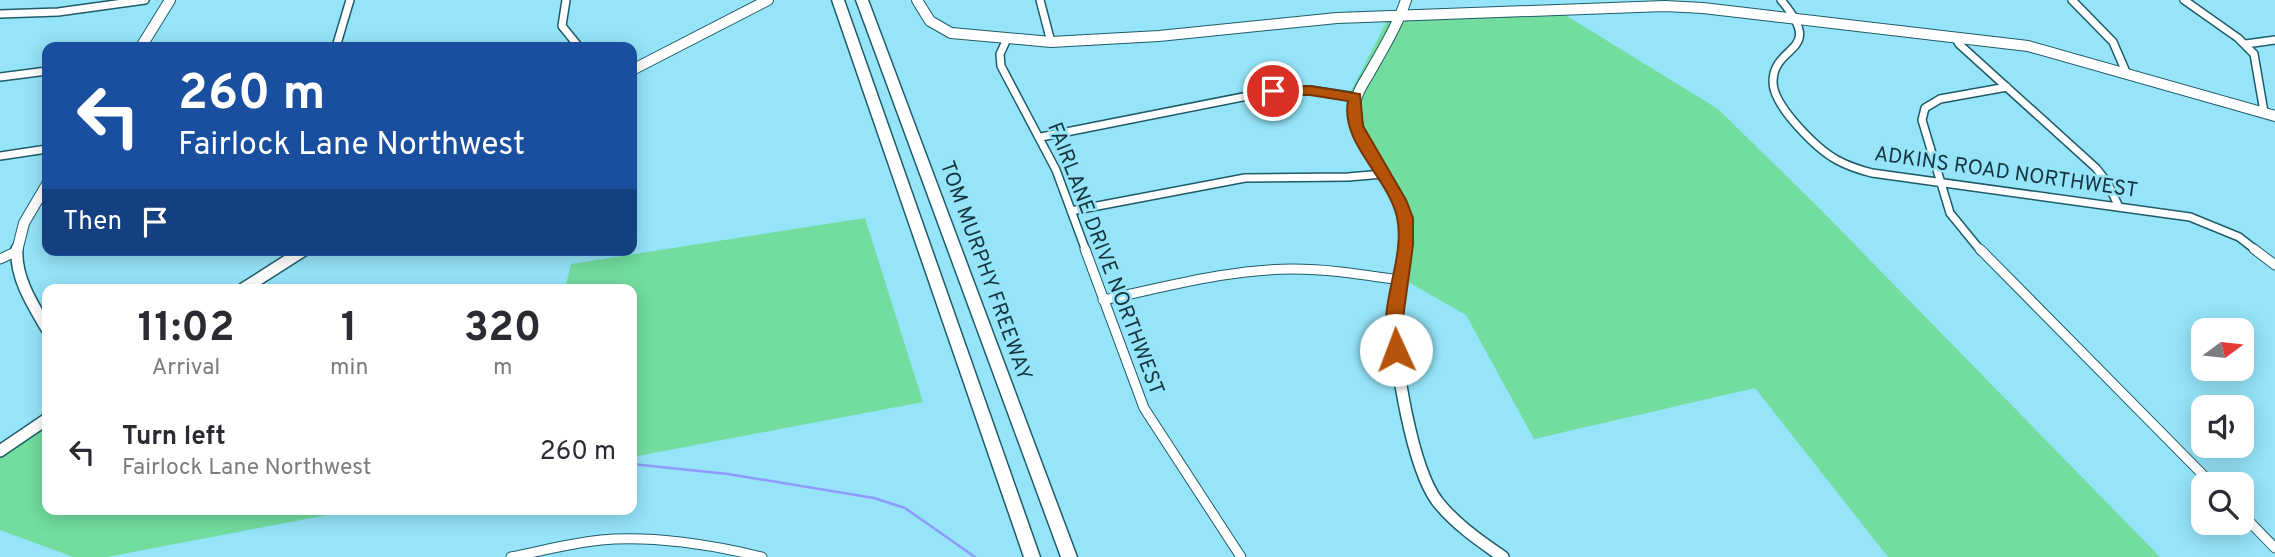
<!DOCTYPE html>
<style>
body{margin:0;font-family:Overpass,sans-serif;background:#f2f2f3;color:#2b2b33;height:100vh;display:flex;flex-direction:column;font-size:26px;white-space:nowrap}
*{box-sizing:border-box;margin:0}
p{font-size:23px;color:#7c7c81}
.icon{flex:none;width:38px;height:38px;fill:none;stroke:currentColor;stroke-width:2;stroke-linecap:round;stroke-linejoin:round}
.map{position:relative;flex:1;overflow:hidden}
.details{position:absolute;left:42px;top:284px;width:595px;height:231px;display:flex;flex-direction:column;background:#fff;border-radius:14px;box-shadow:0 4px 18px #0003}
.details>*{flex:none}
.guide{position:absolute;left:42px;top:42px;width:595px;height:214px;border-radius:14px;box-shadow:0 4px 18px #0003;background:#1a4fa0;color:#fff;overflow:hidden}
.needle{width:46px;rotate:75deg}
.tools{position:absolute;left:2191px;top:318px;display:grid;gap:14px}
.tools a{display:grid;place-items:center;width:63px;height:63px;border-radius:14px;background:#fff;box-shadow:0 4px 18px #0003;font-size:35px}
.pin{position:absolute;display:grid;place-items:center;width:60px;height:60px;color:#fff;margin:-30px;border:4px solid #fff;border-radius:50%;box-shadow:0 2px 7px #0007}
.me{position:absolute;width:77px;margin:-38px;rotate:358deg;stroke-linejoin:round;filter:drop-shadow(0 0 5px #0008)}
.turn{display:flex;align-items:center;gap:24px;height:147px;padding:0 21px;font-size:32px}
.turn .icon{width:91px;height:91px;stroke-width:2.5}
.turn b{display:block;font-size:49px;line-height:60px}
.then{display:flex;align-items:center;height:66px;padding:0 21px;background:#0003;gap:14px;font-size:26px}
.eta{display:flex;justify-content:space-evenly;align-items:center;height:119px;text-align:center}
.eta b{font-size:42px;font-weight:700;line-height:49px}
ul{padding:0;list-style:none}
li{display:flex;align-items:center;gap:21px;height:98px;padding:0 21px}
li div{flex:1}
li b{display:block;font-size:26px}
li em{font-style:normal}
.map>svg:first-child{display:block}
.green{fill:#72dd9f}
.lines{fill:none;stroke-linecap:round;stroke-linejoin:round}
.stream{stroke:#8e9bfc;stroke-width:2.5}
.street-far1-casing{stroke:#1e5c6a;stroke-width:10}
.street-casing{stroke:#1e5c6a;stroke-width:11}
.secondary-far1-casing{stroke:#1e5c6a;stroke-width:12}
.secondary-casing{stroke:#1e5c6a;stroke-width:14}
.highway-casing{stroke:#1e5c6a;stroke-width:3}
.street-far1{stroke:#fff;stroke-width:7}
.street{stroke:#fff;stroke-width:9}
.secondary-far1{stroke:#fff;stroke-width:10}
.secondary{stroke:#fff;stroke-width:11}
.highway{fill:#fff;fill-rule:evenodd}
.route{fill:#b45309;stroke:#753606;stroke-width:2}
.labels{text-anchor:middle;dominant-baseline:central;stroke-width:5;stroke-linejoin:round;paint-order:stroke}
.street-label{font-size:21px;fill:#15363f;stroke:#95e4f9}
</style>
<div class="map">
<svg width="2275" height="557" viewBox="0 0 2275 557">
<rect width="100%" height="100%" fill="#95e4f9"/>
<!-- green -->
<path class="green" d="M1549 5 1718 109 1820 209 2160 557H1888L1755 388 1534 439 1466 315 1396 275 1400 204 1373 160 1347 99 1390 15Z
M865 218 923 402 632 457V289H565L571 264Z
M47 414V509H358L107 557H73L0 530V445Z"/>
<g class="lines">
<!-- stream -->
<path class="stream" d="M632 464 728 474 874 498 905 508 975 557"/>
<!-- street-far1 casing -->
<g class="street-far1-casing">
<path id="street-far1" d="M566 0 562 26 579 47
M1040 0 1051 42
M1781 0C1827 54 1773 43 1773 82 1773 106 1817 149 1837 160 1848 166 1860 170 1872 173L2190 217 2239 237 2257 251
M2072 0 2113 42 2126 72
M2184 0 2238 38 2254 54 2264 112
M0 14 58 12 145 0
M1955 37 1959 44 2096 168 2107 182 2119 207
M1007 39 1000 54 1001 66 1056 170 1086 251
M2246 44 2275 40
M336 47 350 0
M0 77 47 71
M1041 137 1273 91 1310 90 1356 97
M0 156 47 149
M1071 211 1245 178 1348 177 1383 174
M1981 251 1950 213 1922 120 1925 108 1940 99 2007 87"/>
</g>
<!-- street casing -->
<g class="street-casing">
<path id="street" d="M1085 249 1144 408 1241 557
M1980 249 2213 485
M2254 249 2275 265
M0 259 15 252
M1103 300C1166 287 1229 269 1293 269 1329 269 1365 275 1400 280
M2242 514 2275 548
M511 557C541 551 571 543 601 540 651 535 714 545 762 557"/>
</g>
<!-- secondary-far1 casing -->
<g class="secondary-far1-casing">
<path id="secondary-far1" d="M917 0 930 21 951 33 1051 42 1159 36 1337 18 1665 6 1703 8 2028 46 2275 116
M141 47 170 0
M632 70 768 0
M17 251 24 223 47 184
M1405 251C1413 182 1350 156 1356 101 1357 91 1365 81 1370 72 1383 49 1397 26 1406 0"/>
</g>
<!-- secondary casing -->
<g class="secondary-casing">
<path id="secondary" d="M17 249C15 278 33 305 47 329
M1405 249C1403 272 1396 295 1395 318 1394 362 1412 467 1437 501 1455 524 1480 541 1503 557
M243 289 304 250
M0 451 47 419"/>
</g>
<!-- highway casing -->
<g class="highway-casing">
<path id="highway" d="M832 0H844L1040 557H1024Z
M856 0H868L1077 557H1061Z"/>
</g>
<!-- street-far1 -->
<use href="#street-far1" class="street-far1"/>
<!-- street -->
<use href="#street" class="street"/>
<!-- secondary-far1 -->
<use href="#secondary-far1" class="secondary-far1"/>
<!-- secondary -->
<use href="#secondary" class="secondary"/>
<!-- highway -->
<use href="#highway" class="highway"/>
</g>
<!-- route -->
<path class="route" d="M1310 86 1360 94 1363 126 1406 200 1413 218V245L1403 318 1405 350 1402 355H1390L1388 350C1387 340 1386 329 1386 318 1388 285 1404 250 1397 217 1388 177 1340 143 1348 101L1310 95H1273L1266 91 1273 87Z"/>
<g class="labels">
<!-- street labels -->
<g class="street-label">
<text transform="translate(2006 173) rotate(8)">ADKINS ROAD NORTHWEST</text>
<text transform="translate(1105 259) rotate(69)">FAIRLANE DRIVE NORTHWEST</text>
<text transform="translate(985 271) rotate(70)">TOM MURPHY FREEWAY</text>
</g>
</g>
</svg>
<div class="tools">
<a><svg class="needle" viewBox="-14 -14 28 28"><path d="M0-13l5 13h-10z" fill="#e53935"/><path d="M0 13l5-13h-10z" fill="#7c7c81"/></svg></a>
<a><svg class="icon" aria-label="sound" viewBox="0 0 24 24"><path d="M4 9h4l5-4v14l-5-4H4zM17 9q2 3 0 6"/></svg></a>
<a><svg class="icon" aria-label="search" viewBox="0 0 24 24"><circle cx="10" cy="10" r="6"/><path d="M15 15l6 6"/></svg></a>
</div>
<div class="pin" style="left:1273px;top:91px;background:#d93025"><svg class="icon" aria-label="arrive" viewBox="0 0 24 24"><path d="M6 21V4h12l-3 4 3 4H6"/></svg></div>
<svg class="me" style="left:1396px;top:350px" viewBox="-20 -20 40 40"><circle r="19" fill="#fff"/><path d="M0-13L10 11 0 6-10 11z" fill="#b45309"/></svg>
<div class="guide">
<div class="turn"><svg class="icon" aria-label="left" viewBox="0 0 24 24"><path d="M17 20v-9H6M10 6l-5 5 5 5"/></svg><div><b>260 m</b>Fairlock Lane Northwest</div></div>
<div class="then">Then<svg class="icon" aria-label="arrive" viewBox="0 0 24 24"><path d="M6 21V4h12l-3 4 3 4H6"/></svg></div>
</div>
<section class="details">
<div class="eta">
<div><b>11:02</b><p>Arrival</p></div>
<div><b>1</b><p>min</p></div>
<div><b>320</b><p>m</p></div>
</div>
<ul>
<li><svg class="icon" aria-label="left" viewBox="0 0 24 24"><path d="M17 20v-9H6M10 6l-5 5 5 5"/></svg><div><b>Turn left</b><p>Fairlock Lane Northwest</p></div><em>260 m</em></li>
</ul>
</section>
</div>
